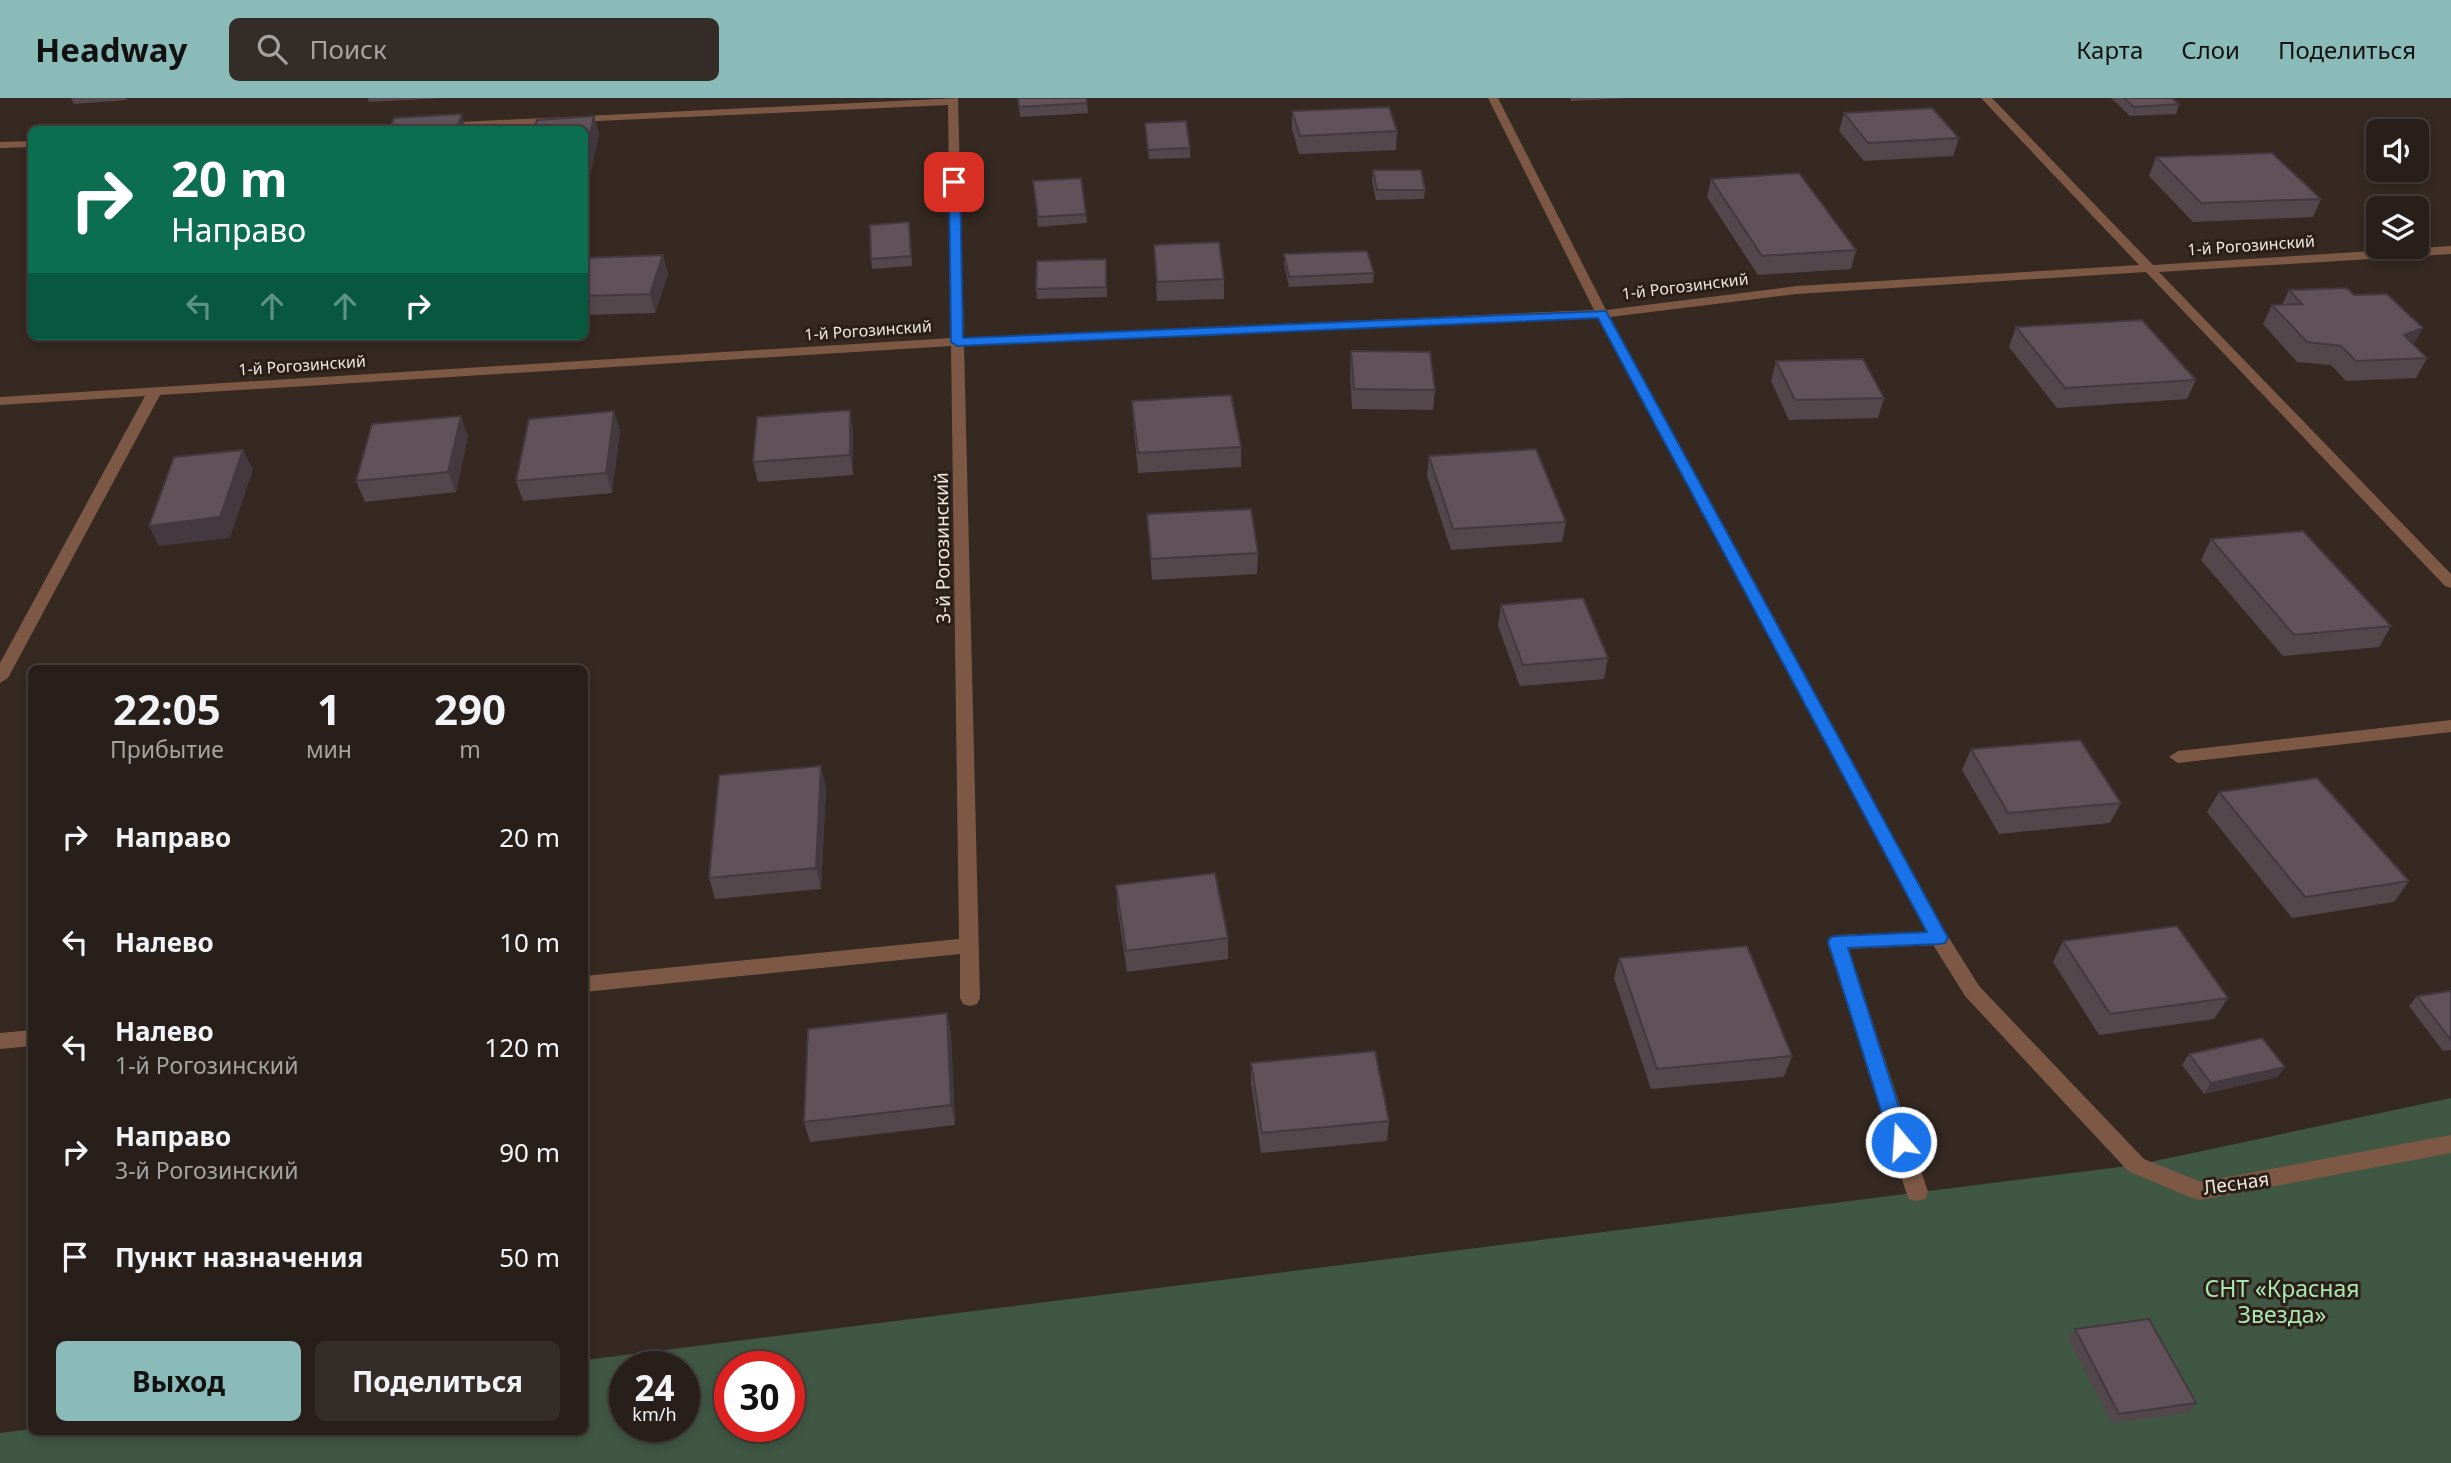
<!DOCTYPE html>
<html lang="ru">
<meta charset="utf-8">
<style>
body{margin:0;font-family:"Noto Sans",sans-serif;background:#342c27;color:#f1f3f6;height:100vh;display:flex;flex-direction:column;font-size:26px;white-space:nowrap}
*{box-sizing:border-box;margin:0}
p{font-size:23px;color:#a5a2a2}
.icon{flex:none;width:38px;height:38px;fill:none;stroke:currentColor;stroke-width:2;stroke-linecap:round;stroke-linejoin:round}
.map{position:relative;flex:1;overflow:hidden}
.drawer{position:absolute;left:28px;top:567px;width:560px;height:770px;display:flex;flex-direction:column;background:#281f1a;border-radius:10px;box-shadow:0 4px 10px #0003,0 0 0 2px #443d39}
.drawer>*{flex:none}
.hud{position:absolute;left:28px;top:28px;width:560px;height:214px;border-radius:10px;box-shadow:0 4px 10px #0003,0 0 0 2px #443d39;background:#0b6e4f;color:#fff;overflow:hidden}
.controls{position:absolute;left:2366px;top:21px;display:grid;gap:14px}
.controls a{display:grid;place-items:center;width:63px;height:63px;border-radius:10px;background:#281f1a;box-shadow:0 4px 10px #0003,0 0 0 2px #443d39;font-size:35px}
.speed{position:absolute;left:609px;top:1253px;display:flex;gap:14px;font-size:35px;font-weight:700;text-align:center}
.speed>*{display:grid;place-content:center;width:91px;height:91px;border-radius:50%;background:#281f1a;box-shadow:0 4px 10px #0003,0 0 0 2px #443d39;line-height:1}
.speed small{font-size:18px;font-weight:400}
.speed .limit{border:10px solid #d22;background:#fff;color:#111}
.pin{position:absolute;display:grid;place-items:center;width:60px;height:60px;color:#fff;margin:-30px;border-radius:14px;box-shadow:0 4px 10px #0006}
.me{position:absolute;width:77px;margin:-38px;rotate:342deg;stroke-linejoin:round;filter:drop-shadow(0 0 5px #0008)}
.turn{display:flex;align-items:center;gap:24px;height:147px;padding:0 28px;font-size:32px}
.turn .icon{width:91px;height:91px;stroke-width:2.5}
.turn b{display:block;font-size:49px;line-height:60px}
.lanes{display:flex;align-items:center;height:66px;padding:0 28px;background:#0003;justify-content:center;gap:35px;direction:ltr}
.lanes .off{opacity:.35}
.eta{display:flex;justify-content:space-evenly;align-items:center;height:119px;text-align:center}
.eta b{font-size:42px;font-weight:700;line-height:49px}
.button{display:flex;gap:14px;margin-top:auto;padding:14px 28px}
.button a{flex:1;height:80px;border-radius:10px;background:#8bbbb9;color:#111;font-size:28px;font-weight:700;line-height:80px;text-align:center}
.button a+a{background:#342c27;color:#f1f3f6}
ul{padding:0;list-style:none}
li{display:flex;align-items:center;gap:21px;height:105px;padding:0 28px}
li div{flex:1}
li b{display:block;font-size:26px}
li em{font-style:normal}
header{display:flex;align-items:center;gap:42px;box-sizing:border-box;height:98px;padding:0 35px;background:#8bbbb9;color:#111}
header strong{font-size:33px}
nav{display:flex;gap:38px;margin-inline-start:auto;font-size:24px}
.search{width:490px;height:63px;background:#342c27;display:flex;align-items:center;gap:18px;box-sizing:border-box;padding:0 24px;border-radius:10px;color:#a5a2a2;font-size:26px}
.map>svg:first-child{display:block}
.green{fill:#405744;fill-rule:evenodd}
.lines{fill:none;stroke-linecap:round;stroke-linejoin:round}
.service{fill:#7d5945;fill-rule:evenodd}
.minor{fill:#7d5945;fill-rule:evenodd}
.wall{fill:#53474c}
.shaded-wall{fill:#43393e}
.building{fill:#605258;stroke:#43393e;stroke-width:2}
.route{fill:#1a73e8;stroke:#114b97;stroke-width:2}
.labels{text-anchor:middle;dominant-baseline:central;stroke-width:6;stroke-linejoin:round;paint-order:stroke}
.far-street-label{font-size:16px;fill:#efe7e2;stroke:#2b1f18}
.street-label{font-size:19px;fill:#efe7e2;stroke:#2b1f18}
.near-park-label{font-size:23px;fill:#a9e7b2;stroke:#2b1f18}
</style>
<header>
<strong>Headway</strong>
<div class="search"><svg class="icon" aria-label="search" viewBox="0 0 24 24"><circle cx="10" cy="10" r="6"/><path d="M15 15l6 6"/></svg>Поиск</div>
<nav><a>Карта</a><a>Слои</a><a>Поделиться</a></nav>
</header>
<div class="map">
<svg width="2451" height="1365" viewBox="0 0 2451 1365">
<rect width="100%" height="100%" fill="#352922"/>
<!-- green -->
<path class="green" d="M2451 1000V1365H0V1335L31 1331 32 1334H584L585 1262 2136 1067ZM625 1269H684V1328H625ZM730 1269H789V1328H730Z"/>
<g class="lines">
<!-- service -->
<path class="service" d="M958 0 964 240 1594 212 1488 0H1498L1606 212 1797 188 2139 167 1981 0H1992L2153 167 2451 148V156L2159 174 2451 476V490L2445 488 2146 174 1797 196 1610 219 1946 835 1979 888 2144 1061 2201 1084 2451 1037V1055L2200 1102 2192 1100 2128 1073 1965 898 1932 845 1598 220 964 248 980 900 977 906 970 908 963 906 960 900V856L584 894V878L959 841 951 248 160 297 8 580 0 585V565L145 298 0 307V299L951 240 948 7 443 30 437 27 439 25Z
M411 26 415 27V31L343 32 348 29Z
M32 43V49L0 50V44Z
M2451 622V634L2178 665 2169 659 2178 653Z
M32 932V948L0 951V935Z"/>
<!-- minor -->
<path class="minor" d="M1939 833 1946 835 1949 840 1946 845 1939 847 1849 851 1928 1094 1925 1101 1917 1103 1909 1101 1906 1094 1827 844 1830 839 1837 837Z"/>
</g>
<!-- wall -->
<path class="wall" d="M71 0H127L126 2 74 6Z
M368 0H443L369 4Z
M1018 0 1087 5 1088 15 1020 19Z
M1570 0H1629L1571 3Z
M2111 0H2172L2179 6 2176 16 2130 18Z
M1292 13 1397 33 1396 52 1299 56 1292 31Z
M1844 15 1959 40 1953 58 1864 63 1839 33Z
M594 18 599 36 590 78H584V32Z
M1145 25 1190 50V60L1149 61Z
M2156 59 2321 101 2313 119 2193 124 2149 78Z
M1373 72 1425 92 1424 101 1376 102 1372 82Z
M1711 81 1856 152 1851 171 1758 177 1707 99Z
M1033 83 1086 116 1087 125 1038 129Z
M910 133 912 168 872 171 871 161Z
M1154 147 1224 181V201L1157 203Z
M1284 156 1374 175 1373 185 1289 189 1284 166Z
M663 157 668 176 655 215 584 217V160Z
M1106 161 1107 199 1037 201 1036 191Z
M2289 192 2354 197 2414 247 2427 260 2416 280 2346 283 2331 267 2297 264 2263 226 2272 207H2282Z
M2016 229 2196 282 2187 301 2057 310 2009 249Z
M207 238H262L260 241 210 244Z
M373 238H438L375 241Z
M1351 253 1435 292 1433 312 1352 311 1350 273Z
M1776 263 1884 300 1878 320 1789 322 1771 283Z
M1132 303 1241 349V369L1138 375 1133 323Z
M614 313 620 333 612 395 523 403 516 383Z
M853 332V377L758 384 753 364Z
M468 338 456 394 365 404 356 383Z
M1429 358 1566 424 1562 444 1451 452 1427 378Z
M1147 416 1258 455 1257 476 1152 482Z
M2211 441 2391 528 2379 549 2283 558 2201 462Z
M1501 507 1608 560 1604 581 1520 588 1498 528Z
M1971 651 2121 705 2110 725 1999 736 1962 672Z
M826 689 821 791 715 801 709 780Z
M2219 694 2409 783 2394 804 2292 820 2207 714Z
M1116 787 1228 840V861L1127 874 1117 808Z
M2063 843 2228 900 2214 921 2099 937 2053 864Z
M1619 860 1792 958 1784 979 1651 991 1614 880Z
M2451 893V952L2443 953 2409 908 2417 898Z
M947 915 951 936 955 1027 810 1044 804 1024Z
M2189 956 2278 979 2204 996 2182 967Z
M1251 965 1389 1023 1387 1043 1261 1055 1251 985Z
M2075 1231 2196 1305 2188 1315 2112 1325 2068 1241Z"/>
<!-- shaded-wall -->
<path class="shaded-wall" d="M462 16 466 32H456Z
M594 18 599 36 590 78 585 60Z
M663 157 668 176 655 215 650 196Z
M2423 230 2412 250 2404 237Z
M850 312 853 332V377L850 357Z
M614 313 620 333 612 395 606 375Z
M461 318 468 338 456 394 448 374Z
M243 352 253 372 230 440 159 448 149 428Z
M821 668 826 689 821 791 816 770Z
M947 915 951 936 955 1027 951 1007Z
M2285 969 2278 979 2204 996 2211 985Z"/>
<!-- building -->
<path class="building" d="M1018 0H1086L1087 5 1019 9Z
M2124 0H2172L2179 6 2134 9Z
M1389 9 1397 33 1300 38 1292 13Z
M1932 10 1959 40 1868 45 1844 15Z
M462 16 456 32H389L394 20Z
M594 18 585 60 584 32H534L537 22Z
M1186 23 1190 50 1148 52 1145 25Z
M2272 55 2321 101 2201 105 2156 59Z
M1373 72H1421L1425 92H1377Z
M1799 75 1856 152 1762 158 1711 81Z
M1081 80 1086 116 1038 119 1033 83Z
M909 124 911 158 871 161 870 127Z
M1219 144 1224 181 1157 184 1154 147Z
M1367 153 1374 175 1289 179 1284 156Z
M663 157 650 196 584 198V160Z
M1106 161V189L1036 191 1037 163Z
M2347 190 2354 197 2387 196 2423 230 2404 237 2427 260 2356 263 2341 248 2307 244 2272 207 2302 206 2289 192Z
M2142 222 2196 282 2065 290 2016 229Z
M1351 253 1430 254 1435 292 1354 291Z
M1863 261 1884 300 1795 302 1776 263Z
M1231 297 1241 349 1138 355 1132 303Z
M850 312V357L753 364 757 319Z
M614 313 606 375 516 383 529 321Z
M461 318 448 374 356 383 372 326Z
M1536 351 1566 424 1453 431 1429 358Z
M243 352 220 419 149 428 174 359Z
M1251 411 1258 455 1151 461 1147 416Z
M2303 433 2391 528 2294 537 2211 441Z
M1583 500 1608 560 1523 567 1501 507Z
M2080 642 2121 705 2008 715 1971 651Z
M821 668 816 770 709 780 719 677Z
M2317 680 2409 783 2305 799 2219 694Z
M1215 775 1228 840 1126 853 1116 787Z
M2177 828 2228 900 2110 916 2063 843Z
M1747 848 1792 958 1657 971 1619 860Z
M2451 893V942L2417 898Z
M947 915 951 1007 804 1024 808 931Z
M2262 940 2285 969 2211 985 2189 956Z
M1375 953 1389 1023 1262 1035 1251 965Z
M2149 1221 2196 1305 2119 1316 2075 1231Z"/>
<!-- route -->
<path class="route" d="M954 81 960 84 963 240 1606 213 1948 840 1945 845 1939 846 1848 850 1910 1044 1907 1050 1901 1052 1894 1050 1891 1044 1828 844 1831 839 1837 838 1927 834 1598 220 957 248 951 244 949 84Z"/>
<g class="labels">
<!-- far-street labels -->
<g class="far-street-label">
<text transform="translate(2251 147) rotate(-4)">1-й Рогозинский</text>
<text transform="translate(1685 188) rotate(-7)">1-й Рогозинский</text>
<text transform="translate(868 232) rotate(-4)">1-й Рогозинский</text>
<text transform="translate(302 267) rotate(-4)">1-й Рогозинский</text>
</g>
<!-- street labels -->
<g class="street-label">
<text transform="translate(942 450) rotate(-91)">3-й Рогозинский</text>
<text transform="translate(2236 1085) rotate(-8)">Лесная</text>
</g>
<!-- near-park labels -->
<g class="near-park-label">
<text x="2282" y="1190">СНТ «Красная<tspan x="2282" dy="26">Звезда»</tspan></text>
</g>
</g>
</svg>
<div class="controls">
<a><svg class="icon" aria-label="sound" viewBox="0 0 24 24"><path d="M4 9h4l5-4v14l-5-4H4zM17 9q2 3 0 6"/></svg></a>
<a><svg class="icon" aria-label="layers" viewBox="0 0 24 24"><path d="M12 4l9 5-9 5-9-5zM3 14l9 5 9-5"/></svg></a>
</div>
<div class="speed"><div>24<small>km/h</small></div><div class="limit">30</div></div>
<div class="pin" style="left:954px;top:84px;background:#d93025"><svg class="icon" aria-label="arrive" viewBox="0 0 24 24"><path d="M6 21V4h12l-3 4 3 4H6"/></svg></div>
<svg class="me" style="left:1901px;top:1044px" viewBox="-20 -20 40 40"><circle r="17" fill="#1a73e8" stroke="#fff" stroke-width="3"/><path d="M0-11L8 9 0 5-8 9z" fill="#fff"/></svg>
<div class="hud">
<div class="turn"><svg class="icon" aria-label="right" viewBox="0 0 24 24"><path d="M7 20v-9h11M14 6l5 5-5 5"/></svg><div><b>20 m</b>Направо</div></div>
<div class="lanes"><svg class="icon off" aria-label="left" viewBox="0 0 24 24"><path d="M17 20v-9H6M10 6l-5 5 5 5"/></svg><svg class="icon off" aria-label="ahead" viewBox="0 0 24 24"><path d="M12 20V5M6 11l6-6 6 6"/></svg><svg class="icon off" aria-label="ahead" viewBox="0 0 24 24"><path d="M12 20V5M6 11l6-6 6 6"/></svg><svg class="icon" aria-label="right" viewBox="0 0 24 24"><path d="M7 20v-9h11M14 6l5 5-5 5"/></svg></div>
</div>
<section class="drawer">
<div class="eta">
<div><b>22:05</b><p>Прибытие</p></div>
<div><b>1</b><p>мин</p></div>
<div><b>290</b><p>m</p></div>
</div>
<ul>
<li><svg class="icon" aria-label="right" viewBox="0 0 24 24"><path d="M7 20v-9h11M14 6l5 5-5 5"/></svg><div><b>Направо</b></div><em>20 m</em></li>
<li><svg class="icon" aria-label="left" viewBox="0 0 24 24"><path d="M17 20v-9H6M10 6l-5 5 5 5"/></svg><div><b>Налево</b></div><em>10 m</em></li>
<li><svg class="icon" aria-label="left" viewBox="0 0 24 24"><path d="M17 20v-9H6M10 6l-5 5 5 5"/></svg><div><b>Налево</b><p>1-й Рогозинский</p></div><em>120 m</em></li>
<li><svg class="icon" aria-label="right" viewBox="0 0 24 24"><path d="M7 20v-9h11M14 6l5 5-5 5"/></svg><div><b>Направо</b><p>3-й Рогозинский</p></div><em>90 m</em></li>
<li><svg class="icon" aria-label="arrive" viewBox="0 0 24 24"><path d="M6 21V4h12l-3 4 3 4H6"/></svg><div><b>Пункт назначения</b></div><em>50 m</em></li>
</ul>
<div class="button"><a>Выход</a><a>Поделиться</a></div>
</section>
</div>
